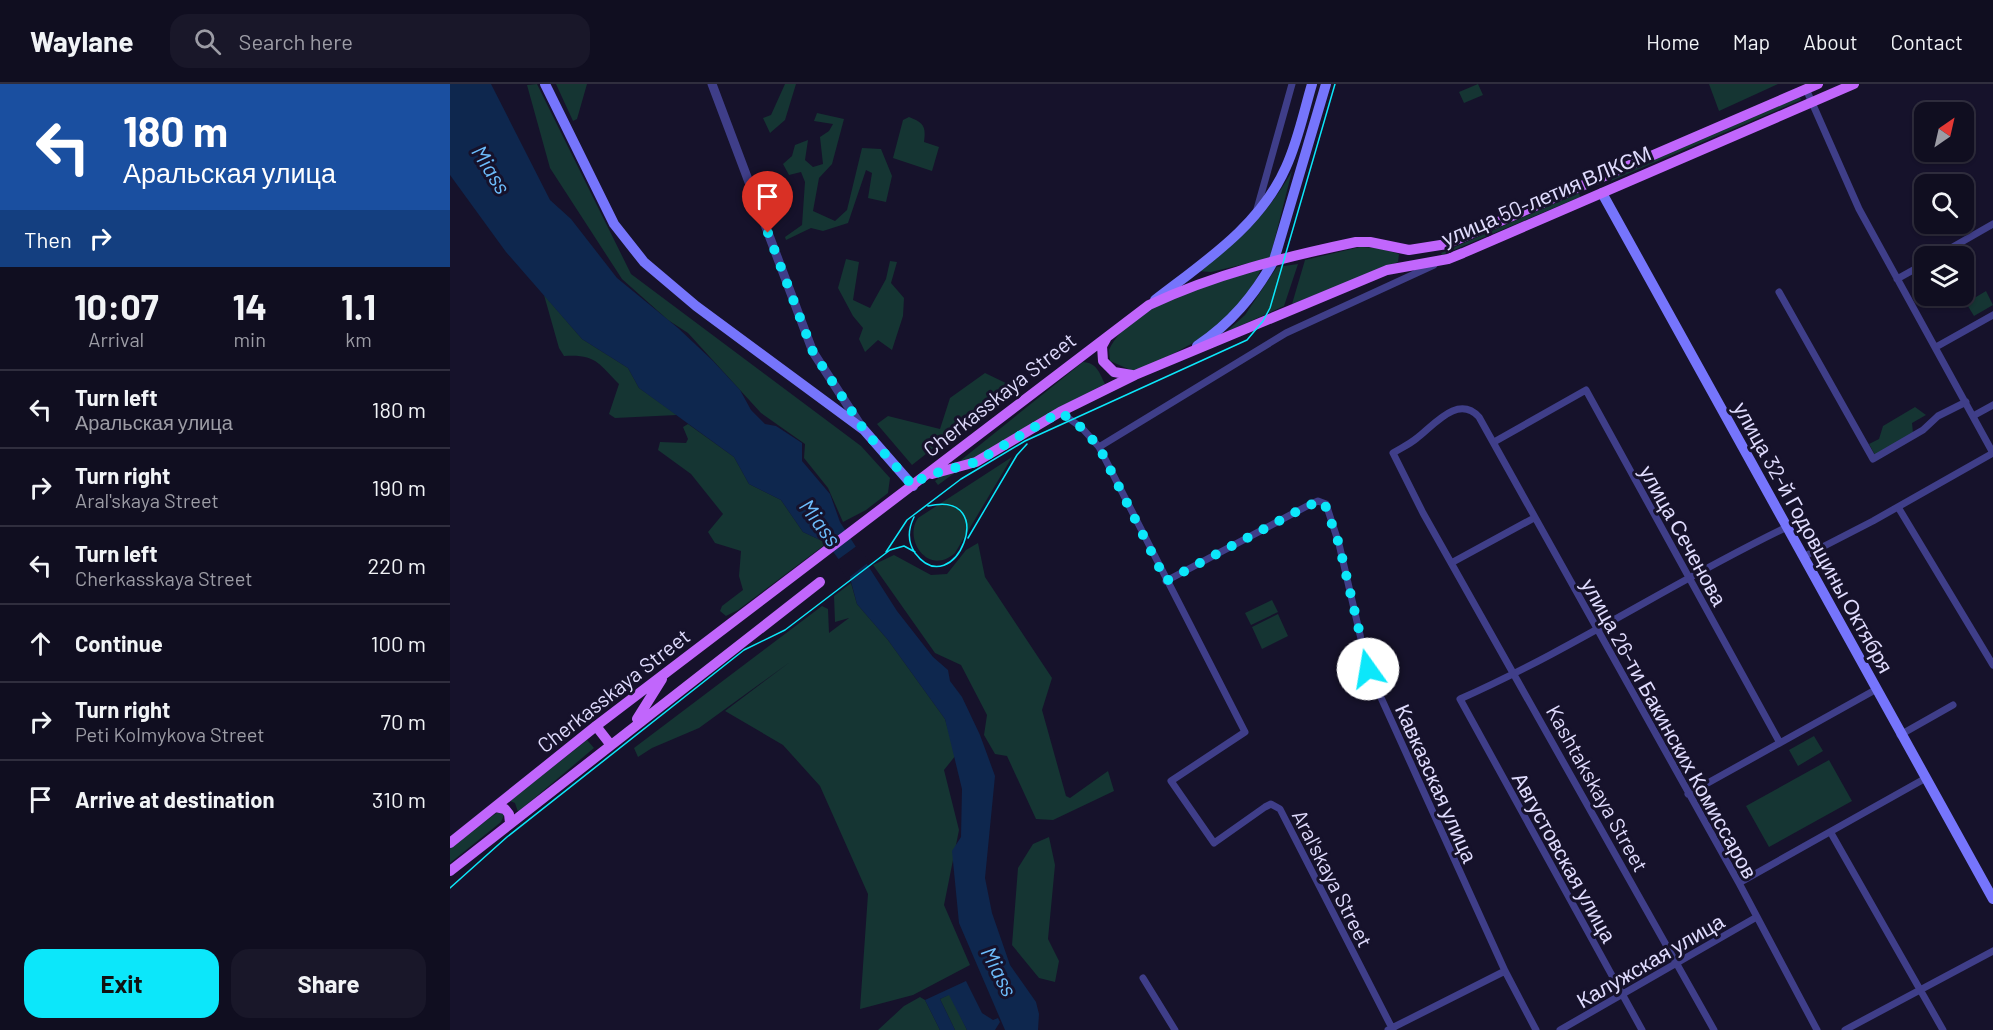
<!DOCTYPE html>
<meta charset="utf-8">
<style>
body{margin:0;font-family:Barlow,sans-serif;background:#191729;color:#f1f3f6;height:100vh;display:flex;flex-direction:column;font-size:22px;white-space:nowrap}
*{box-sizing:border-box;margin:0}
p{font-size:20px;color:#9c9ca5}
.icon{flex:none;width:33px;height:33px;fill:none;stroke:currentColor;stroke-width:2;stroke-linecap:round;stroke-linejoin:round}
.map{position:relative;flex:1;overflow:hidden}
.sheet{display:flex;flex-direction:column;background:#100e20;width:450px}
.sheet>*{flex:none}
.top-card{background:#1a4fa0;color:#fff;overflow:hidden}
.needle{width:39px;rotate:34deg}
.fabs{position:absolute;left:1464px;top:18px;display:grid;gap:12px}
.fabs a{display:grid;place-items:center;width:60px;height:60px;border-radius:12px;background:#100e20;box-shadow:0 2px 4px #0004,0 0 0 2px #302e3e;font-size:30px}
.pin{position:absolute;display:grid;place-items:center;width:51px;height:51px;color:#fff;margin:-62px -26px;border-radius:50% 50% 50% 0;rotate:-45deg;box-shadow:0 0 6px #0007}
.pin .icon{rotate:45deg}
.me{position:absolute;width:66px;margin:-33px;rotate:347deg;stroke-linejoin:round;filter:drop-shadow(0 0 4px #0008)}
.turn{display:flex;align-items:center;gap:21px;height:126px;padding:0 24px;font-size:27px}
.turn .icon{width:78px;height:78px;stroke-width:2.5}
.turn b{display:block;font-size:42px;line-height:51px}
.then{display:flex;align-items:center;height:57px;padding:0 24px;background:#0003;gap:12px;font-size:22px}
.eta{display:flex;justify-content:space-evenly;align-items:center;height:102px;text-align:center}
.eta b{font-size:36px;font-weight:700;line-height:42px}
.button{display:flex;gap:12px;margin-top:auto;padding:12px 24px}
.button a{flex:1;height:69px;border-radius:18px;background:#0ce7fa;color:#111;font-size:24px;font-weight:700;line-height:69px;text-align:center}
.button a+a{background:#191729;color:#f1f3f6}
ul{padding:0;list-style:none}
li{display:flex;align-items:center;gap:18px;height:78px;padding:0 24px;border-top:2px solid #302e3e}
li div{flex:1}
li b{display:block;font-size:22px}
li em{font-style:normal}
header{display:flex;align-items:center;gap:36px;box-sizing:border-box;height:84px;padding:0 30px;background:#100e20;border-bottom:2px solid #302e3e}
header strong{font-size:28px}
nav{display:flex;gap:33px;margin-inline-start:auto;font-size:21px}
.search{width:420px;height:54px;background:#191729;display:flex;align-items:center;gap:15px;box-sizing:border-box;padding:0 21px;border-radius:18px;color:#9c9ca5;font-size:22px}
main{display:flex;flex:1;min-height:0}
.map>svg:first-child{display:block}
.green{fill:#153533}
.water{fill:#0e274e}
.pier{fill:#16122b}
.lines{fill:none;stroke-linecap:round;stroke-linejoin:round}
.minor{stroke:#3f3e89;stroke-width:7}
.tertiary{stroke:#3f3e89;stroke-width:9}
.secondary{stroke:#7675fc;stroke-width:10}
.primary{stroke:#c166fc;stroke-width:10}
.tram{stroke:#0ce7fa;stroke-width:1.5}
.route{stroke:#0ce7fa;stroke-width:10;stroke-dasharray:0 18}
.labels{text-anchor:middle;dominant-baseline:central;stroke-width:6;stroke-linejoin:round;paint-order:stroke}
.street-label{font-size:21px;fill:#e0dcfe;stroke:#16122b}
.water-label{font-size:22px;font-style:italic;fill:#6dbdfc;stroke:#16122b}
</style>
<header>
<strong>Waylane</strong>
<div class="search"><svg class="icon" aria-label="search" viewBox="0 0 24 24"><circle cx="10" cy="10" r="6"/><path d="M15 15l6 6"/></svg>Search here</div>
<nav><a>Home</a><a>Map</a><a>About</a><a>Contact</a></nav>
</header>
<main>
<section class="sheet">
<div class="top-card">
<div class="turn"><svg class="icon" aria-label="left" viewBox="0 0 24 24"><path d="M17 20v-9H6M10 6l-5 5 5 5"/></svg><div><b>180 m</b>Аральская улица</div></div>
<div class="then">Then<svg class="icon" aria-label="right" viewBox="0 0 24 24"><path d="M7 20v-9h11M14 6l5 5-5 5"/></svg></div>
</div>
<div class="eta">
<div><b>10:07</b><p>Arrival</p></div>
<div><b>14</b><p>min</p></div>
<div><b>1.1</b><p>km</p></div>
</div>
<ul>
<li><svg class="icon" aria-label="left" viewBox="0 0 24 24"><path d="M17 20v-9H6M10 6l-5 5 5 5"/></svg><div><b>Turn left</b><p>Аральская улица</p></div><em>180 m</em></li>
<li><svg class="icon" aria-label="right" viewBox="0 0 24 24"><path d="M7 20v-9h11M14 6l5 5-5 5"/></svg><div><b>Turn right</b><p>Aral'skaya Street</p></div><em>190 m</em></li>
<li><svg class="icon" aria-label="left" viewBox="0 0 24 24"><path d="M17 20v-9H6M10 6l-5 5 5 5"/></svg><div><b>Turn left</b><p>Cherkasskaya Street</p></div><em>220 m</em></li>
<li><svg class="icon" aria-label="ahead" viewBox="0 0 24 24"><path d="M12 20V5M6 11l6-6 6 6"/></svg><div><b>Continue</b></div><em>100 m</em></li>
<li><svg class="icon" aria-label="right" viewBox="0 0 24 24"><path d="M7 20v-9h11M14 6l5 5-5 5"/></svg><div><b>Turn right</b><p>Peti Kolmykova Street</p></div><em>70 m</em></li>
<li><svg class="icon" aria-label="arrive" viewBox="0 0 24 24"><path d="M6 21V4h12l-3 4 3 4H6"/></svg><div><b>Arrive at destination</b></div><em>310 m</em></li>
</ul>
<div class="button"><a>Exit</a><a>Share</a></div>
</section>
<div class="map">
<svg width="1543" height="946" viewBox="0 0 1543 946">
<rect width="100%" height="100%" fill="#16122b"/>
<!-- green -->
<path class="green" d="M87 0 181 190 411 362 440 394 438 409 416 426 393 438 378 404 354 374 355 360 311 329 238 249 218 236 172 195 100 84 77 1Z
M106 0H137L127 35 123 37Z
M335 0H346L335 36 320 49 313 34 321 31Z
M1028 0 1033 11 1014 19 1009 8Z
M1259 0H1328L1269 27Z
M1350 13 1351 16 1161 97 1163 94Z
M367 29 394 35 382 80 369 94 363 127 385 137 397 126 412 64 431 65 442 92 436 118 418 114 422 89 416 86 398 139 373 147 361 144 336 156 335 153 352 141 355 98 351 88 339 91 333 80 342 72 345 61 358 56 355 76 363 83 373 80 370 53 379 47 383 40 364 37Z
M459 33C474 39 476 42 474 58L489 63 482 87 443 74 453 36Z
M842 87 820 174 761 188 748 187C788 159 818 130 842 87Z
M1129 109 1130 113 992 171 991 169Z
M910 163 929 164 949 170 948 178 842 220 855 176Z
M396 175 409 178 403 216 420 224 436 195 440 177 447 178 441 199 454 214 453 232 442 266 428 256 415 268 409 255 413 244 403 232 388 204Z
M848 180 834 222 776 248 795 231 827 183Z
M811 185C791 236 732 270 683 287L660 277 659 266C682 218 764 200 811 185Z
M1536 207 1543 221 1524 232 1516 219Z
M94 211 132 255 178 284 189 304 227 331 165 334 159 330 169 300C148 279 146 270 114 272L109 264Z
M633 278C647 279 649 288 655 300 595 330 542 361 488 401L485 397Z
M535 289 562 302 462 381 427 340 438 332 490 345 500 314Z
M1465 323 1476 331 1462 339 1463 349 1425 371 1419 360 1429 355 1433 342Z
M238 340 284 373 299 400 331 416 353 448 377 459 288 526 276 532 270 527 272 522 293 506 289 492 291 467 265 459 258 448 273 430 241 390 208 366 210 358 236 359 238 355 233 343Z
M562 373 505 469C478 493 453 455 468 434Z
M528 459 535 493 602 594 592 626 616 712 620 714 658 687 664 707 603 736 586 735 557 672 545 670 534 651 537 631 511 581 485 569 423 481 444 471 481 491 497 490 516 466Z
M401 499 407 520 438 556 495 635 506 671 494 686 509 746 494 821 520 881 463 911 410 925 418 810 370 702 333 661 275 627 340 578 249 644 202 664 188 673 184 664 372 522 378 525 379 549 399 534 385 538 384 512Z
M822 516 828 528 801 541 795 529Z
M828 530 838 552 812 565 802 543Z
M1364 652 1373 667 1348 682 1339 666Z
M137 656 144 664 68 728 65 719 60 717Z
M1379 676 1402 717 1319 763 1296 722Z
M49 727 54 731 51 738 0 779V764Z
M599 753 605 781 598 855 609 877 605 898 589 894 562 861 568 784 583 760Z
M500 910 517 946H505L490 915Z
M470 913 475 916 490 946H428L454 922Z"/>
<!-- water -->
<path class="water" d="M0 0H41L100 116 121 135 167 194 228 244 263 277 290 306 301 326 315 340 326 342 352 359V377L380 410 390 438 447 527 483 573 498 586 500 597 512 613 530 651 545 692 535 794 542 829 560 881 586 918 589 930 588 946H555L509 839 502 767 511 753 512 705 495 635 438 556 407 520 399 490 377 459 353 448 331 416 299 400 284 373 189 304 178 284 132 255 56 168 0 91Z
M516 897 532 929 543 936 548 934 550 938 545 946H517L499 911 490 915 505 946H490L475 916Z"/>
<!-- pier -->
<path class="pier" d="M408 461 419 478 397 495 386 477Z"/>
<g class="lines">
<!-- minor -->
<path class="minor" d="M1356 5 1409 125 1543 369
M807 125 842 0
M1487 172 1543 140
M1447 195 1474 180
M1329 208 1423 375 1473 346 1488 332 1516 318
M1486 263 1543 231
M610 328 632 344 649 363 795 648 721 697 764 759 815 723 821 720 830 725 943 946
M1523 332 1543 321
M1044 358 1136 306 1330 659
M649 363 836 249 984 181
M1448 423 1543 581
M1353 473 1423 437 1543 369
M1003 478 1084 434
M716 497 859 421 868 417 876 420 889 460 918 585 1055 887 1086 946
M1450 651 1503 621
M1238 710 1425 606
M1381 749 1493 946
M1289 799 1476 694
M693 894 725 946
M938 946 1055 887
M1110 946 1305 834
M1192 946 1010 615C1123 565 1226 496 1337 443
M1264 946 973 429 943 369C951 364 960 360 967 354 984 341 1008 310 1029 333L1289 799 1367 946
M1395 946 1543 867"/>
<!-- tertiary -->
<path class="tertiary" d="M262 0 363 268 411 342"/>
<!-- secondary -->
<path class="secondary" d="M95 0 164 140 194 178 246 222 414 346 463 402
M1152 109 1543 815
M705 216C754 178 810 142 836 83 848 57 854 27 862 0
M747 262C781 239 804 212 824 176L876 0"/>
<!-- primary -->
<path class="primary" d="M657 253 652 262 653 277 664 288 682 291
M482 390 526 378 610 328 685 291 937 186 998 175 1013 169 1404 0
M187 635 212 595
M146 642 160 660
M46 723 55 725 59 730 60 739
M0 759 146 642 699 221C765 190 835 173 906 158H920L959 166 997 160 1368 0
M0 787 370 498"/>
<!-- tram -->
<path class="tram" d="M464 433C458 445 457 457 465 469 504 521 552 405 478 422
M518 454 567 371 577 360
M436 468 457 436 511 395 575 357 797 256 813 237 820 224 885 0
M0 804 57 753 294 566 335 546 440 466 454 462 465 468"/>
</g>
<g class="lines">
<!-- route -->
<path class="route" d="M318 149 363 268 414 346 463 402 475 392 526 378 610 328 632 344 649 363 716 497 859 421 874 418 889 460 918 585"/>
</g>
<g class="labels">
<!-- street labels -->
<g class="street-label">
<text transform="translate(1096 111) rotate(-23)">улица 50-летия ВЛКСМ</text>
<text transform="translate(549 310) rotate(-38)">Cherkasskaya Street</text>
<text transform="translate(1234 451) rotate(61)">улица Сеченова</text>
<text transform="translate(1364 453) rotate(61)">улица 32-й Годовщины Октября</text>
<text transform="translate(163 606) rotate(-38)">Cherkasskaya Street</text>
<text transform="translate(1220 644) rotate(61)">улица 26-ти Бакинских Комиссаров</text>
<text transform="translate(987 699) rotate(66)">Кавказская улица</text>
<text transform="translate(1148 704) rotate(61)">Kashtakskaya Street</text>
<text transform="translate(1115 773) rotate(61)">Августовская улица</text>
<text transform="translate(883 794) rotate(63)">Aral'skaya Street</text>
<text transform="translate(1200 876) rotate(-30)">Калужская улица</text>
</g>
<!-- water labels -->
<g class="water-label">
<text transform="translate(42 85) rotate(58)">Miass</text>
<text transform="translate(371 438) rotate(53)">Miass</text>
<text transform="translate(550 887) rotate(63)">Miass</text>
</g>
</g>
</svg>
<div class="fabs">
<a><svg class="needle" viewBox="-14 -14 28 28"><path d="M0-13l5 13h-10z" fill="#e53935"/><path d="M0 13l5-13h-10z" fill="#9c9ca5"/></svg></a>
<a><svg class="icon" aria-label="search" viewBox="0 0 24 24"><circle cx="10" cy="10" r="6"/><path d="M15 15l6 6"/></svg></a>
<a><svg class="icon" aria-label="layers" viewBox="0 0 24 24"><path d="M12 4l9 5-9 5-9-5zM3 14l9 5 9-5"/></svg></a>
</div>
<div class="pin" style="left:318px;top:149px;background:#d93025"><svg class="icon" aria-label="arrive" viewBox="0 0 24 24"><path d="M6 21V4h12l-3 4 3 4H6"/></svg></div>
<svg class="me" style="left:918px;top:585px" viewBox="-20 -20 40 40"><circle r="19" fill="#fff"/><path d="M0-13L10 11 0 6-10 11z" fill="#0ce7fa"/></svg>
</div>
</main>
